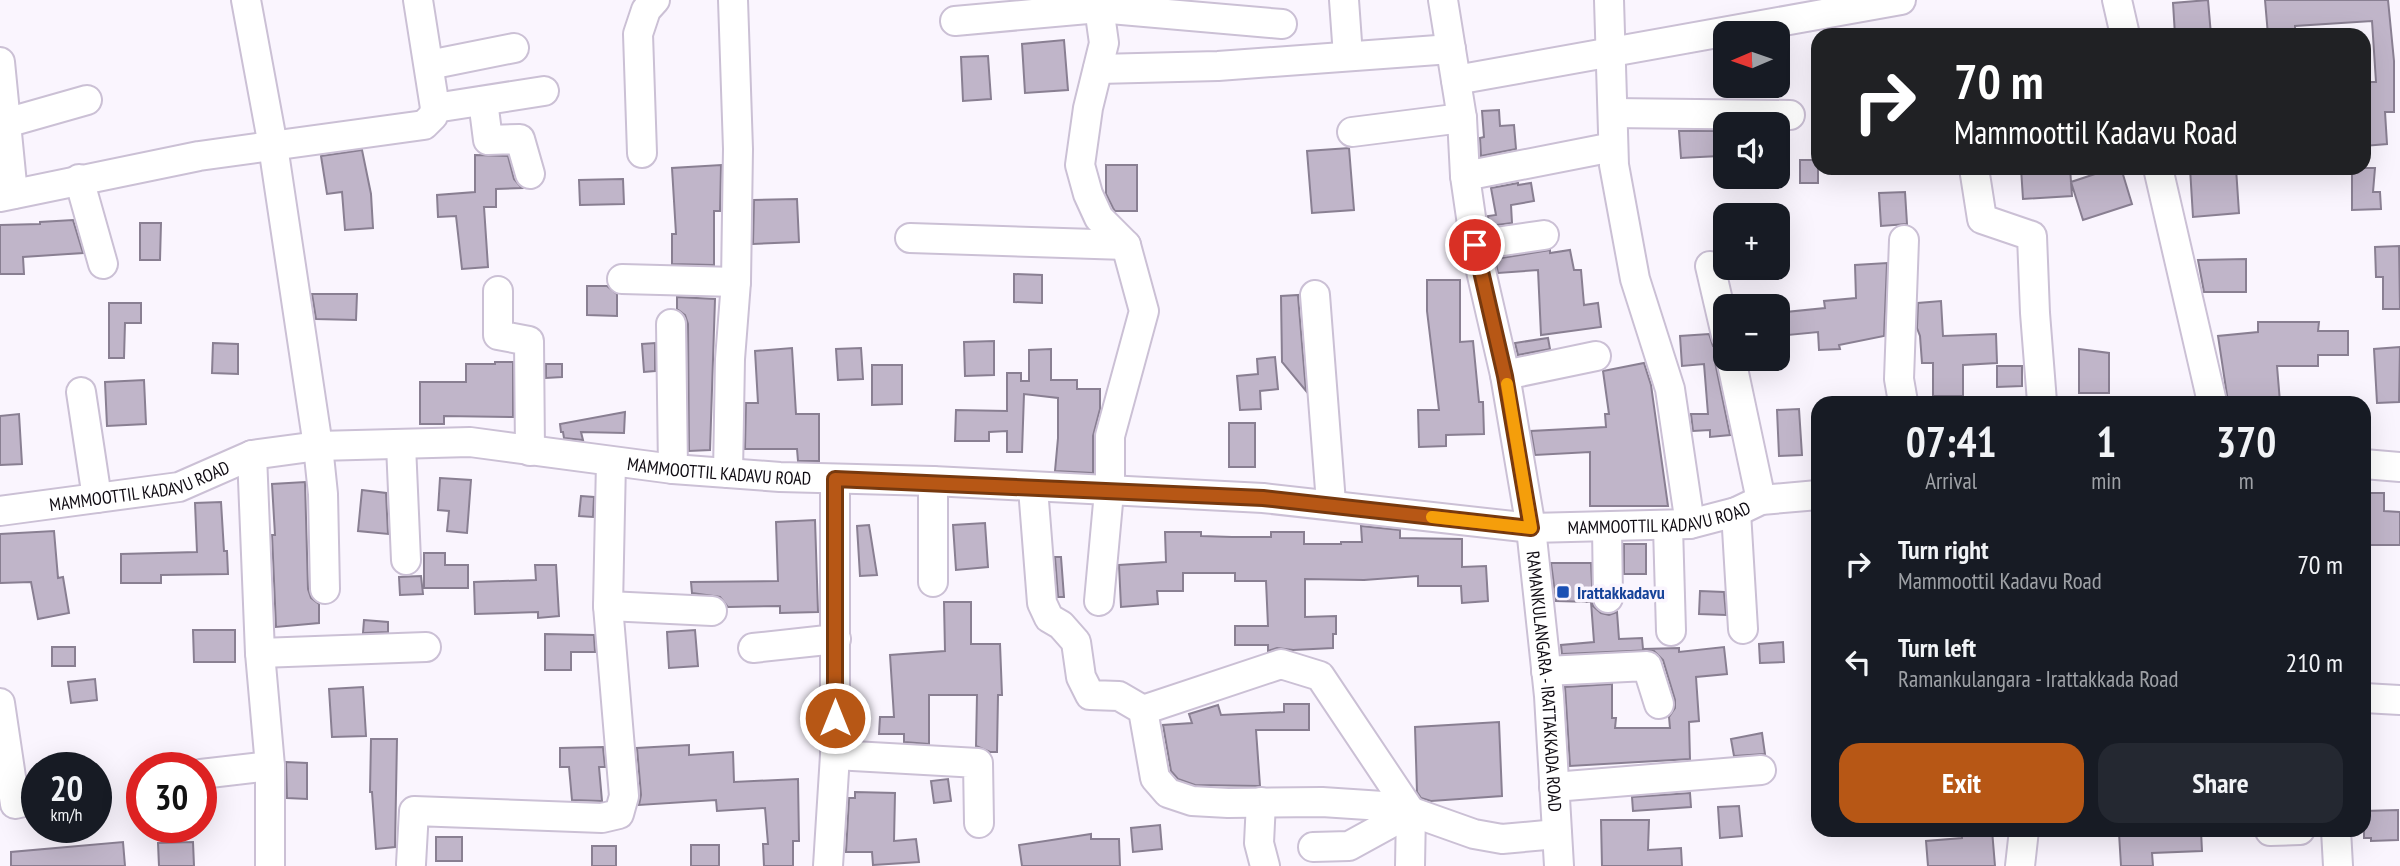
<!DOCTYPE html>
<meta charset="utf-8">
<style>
body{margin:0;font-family:"PT Sans Narrow",sans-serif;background:#242831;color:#f1f3f6;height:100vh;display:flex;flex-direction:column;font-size:26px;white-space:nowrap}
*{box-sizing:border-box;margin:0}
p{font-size:23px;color:#9ea1a6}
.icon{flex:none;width:38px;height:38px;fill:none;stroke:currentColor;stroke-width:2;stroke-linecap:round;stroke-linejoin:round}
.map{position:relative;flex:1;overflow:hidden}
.drawer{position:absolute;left:1811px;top:396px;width:560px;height:441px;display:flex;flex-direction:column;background:#171b24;border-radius:21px;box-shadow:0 7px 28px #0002}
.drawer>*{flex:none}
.hud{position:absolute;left:1811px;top:28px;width:560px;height:147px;border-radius:21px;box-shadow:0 7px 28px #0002;background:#202124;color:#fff;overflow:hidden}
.needle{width:46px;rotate:268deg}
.controls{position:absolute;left:1713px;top:21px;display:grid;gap:14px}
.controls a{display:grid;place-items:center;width:77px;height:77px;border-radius:14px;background:#171b24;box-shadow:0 7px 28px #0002;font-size:35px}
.speed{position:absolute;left:21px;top:752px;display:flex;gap:14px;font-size:35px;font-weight:700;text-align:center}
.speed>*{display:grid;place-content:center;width:91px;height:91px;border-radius:50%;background:#171b24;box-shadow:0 7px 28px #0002;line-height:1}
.speed small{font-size:18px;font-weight:400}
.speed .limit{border:10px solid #d22;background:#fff;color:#111}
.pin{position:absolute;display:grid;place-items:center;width:60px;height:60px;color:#fff;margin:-30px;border:4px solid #fff;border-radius:50%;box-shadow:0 2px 7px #0007}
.me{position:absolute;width:77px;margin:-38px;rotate:0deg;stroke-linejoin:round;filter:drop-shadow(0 0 5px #0008)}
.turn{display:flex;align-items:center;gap:24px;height:147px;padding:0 28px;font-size:32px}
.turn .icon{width:91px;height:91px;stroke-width:2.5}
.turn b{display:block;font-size:49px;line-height:60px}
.eta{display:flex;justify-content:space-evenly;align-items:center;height:119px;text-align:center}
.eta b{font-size:42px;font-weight:600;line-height:49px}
.primary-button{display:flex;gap:14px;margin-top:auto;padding:14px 28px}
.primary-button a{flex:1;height:80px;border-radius:21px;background:#b75715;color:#fff;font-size:28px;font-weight:600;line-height:80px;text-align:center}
.primary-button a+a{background:#242831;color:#f1f3f6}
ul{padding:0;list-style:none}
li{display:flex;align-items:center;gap:21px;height:98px;padding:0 28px}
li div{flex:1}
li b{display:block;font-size:26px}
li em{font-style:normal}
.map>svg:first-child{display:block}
.building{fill:#c0b5c9;stroke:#897f92;stroke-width:2}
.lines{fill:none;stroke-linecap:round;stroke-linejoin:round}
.minor-casing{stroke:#cbc0d5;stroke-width:32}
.minor{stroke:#fff;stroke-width:28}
.route-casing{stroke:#77390e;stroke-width:18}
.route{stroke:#b75715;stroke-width:12}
.slow{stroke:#f59e0b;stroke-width:12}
.transit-dot{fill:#1a4fb4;stroke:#faf5fe;stroke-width:2.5}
.labels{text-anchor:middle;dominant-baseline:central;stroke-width:7;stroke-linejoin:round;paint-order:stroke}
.street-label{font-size:18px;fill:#0f0b12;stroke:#faf5fe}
.transit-label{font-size:18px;font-weight:bold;fill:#164399;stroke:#faf5fe;text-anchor:start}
</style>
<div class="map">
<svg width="2400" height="866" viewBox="0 0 2400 866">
<rect width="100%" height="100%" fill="#faf5fe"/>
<!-- building -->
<path class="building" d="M2208 0 2211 35H2175L2173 3Z
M2265 0H2388L2394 61V112H2385L2387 144 2364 146V82H2376L2372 21 2295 26V35H2268Z
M1064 40 1068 90 1025 93 1022 44Z
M988 56 991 99 963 101 961 57Z
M1499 110 1500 126 1514 125 1516 149 1481 156 1480 138 1484 137 1482 111Z
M1679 131H1717L1719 156 1681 158Z
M1349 148 1354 210 1312 213 1307 151Z
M362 150 371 194 373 228 345 230 342 192 327 194 321 156Z
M475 155 508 156 514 179 522 188 496 189V207H484L488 267 462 269 456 216 438 217 437 195 475 192Z
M1800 160H1818V183H1800Z
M721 165 720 211H714V265L672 264V234H676L672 168Z
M1106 165H1137V211H1115L1113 208 1106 194Z
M2021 168H2070L2072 196 2023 199Z
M2113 168H2121L2132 204 2083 220 2071 182Z
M2190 168H2236L2239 213 2193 217Z
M2352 168H2375L2373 192H2380L2381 209 2352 210Z
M623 179 624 204 580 205 579 180Z
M1518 183V185L1531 183 1534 201 1511 205 1512 223 1489 226 1488 216 1496 215 1491 188Z
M1905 192 1907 224 1881 226 1879 193Z
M797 199 799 242 753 244 754 200Z
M73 220 83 253 23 257 24 274H0V225L40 224V222Z
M140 223H161L160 260H140Z
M2399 246 2400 309H2383V277H2376L2375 247Z
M1550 250V253L1570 250 1574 270H1581L1584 305 1598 303 1601 327 1541 335 1538 270 1498 273 1495 259Z
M2246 259V292H2204L2198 260Z
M1887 263 1884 336 1839 345 1840 349 1819 350 1818 332 1788 335 1786 312 1825 308 1824 301 1856 298 1855 265Z
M1014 274 1042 275V303L1014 302Z
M1427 280H1460V342L1473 341 1479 402H1483L1484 434 1446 435V446L1419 447 1418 410H1439L1427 311Z
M587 286H607L617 294V316L587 315Z
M312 294H357L356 320 316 319Z
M1299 295 1298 296 1306 391 1282 362 1281 296Z
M677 297 715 299 710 450 689 451 688 324 685 315 677 309Z
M1941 301 1943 336 1996 334 1997 363 1963 365V396H1933V363H1922L1920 336 1917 328 1918 303Z
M109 303H141V323H125L124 358H109Z
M2258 322H2319L2318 331H2348V355H2318V366H2277L2280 402H2228L2218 336 2258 332Z
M1709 334 1713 346 1718 349 1715 362 1730 435 1710 437V430L1693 431 1691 414H1708L1704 364 1682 366 1680 336Z
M1548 338 1550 349 1518 355 1515 343Z
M994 341V375L965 376 964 342Z
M213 343 238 344V374L212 373Z
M655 343V371L644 372 642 344Z
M2400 347 2399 402 2377 403 2374 349Z
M792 348 796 414H819V461H798L797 449H745L746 403H758L755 351Z
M861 348 863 379 838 380 836 349Z
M1051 349V380H1077V389H1100V409L1093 436V473L1055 471 1058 438V398L1024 394 1022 452H1007V431L989 432V441H955L956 410 1007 411V373H1021V381H1029V350Z
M2079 349 2109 353V393H2079Z
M1275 357 1278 389 1260 391 1261 409 1240 410 1237 376 1258 374 1257 359Z
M495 362H513V417L444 416V424H420V382H466V364H495Z
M1644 363 1651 385 1668 506H1590V452L1535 455 1531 431 1606 427 1605 414H1609L1603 371Z
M546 364H562V377L546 378Z
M872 365H902V404L872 405Z
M1997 366H2022V386L1997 387Z
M144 380 146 424 107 426 105 382Z
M1799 409 1802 455 1779 456 1777 410Z
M625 412 624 433 581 432 583 440 564 438 563 432H561L560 424Z
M19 414 22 464 0 465V416Z
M1229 423H1255V467H1229Z
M440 478 471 480 467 533 447 531 449 511 438 510Z
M305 482 308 589 311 598 319 604V623L276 627 272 535H275L272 484Z
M362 490 386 493 388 534 358 531Z
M2367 493H2384V511L2400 512V545H2366Z
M581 496 594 497 593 517 579 516Z
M221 502 224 551H227L228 574 161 575V583H121V554L197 552 195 503Z
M815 520 818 612 780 613V606L728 607 720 597 692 593 691 582 778 581 776 522Z
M985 523 988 567 956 570 953 525Z
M869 525 877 575 860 576 857 526Z
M1361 526 1400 530V538L1462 539V567L1486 566 1488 601 1462 603 1461 586H1418V576L1364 580 1305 579V617L1336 616V634H1333V648L1293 650 1277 648 1268 651V645H1235V626H1268L1266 581H1235V573H1183V591H1157L1158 604 1121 607 1119 565 1166 562 1165 532H1201V536L1232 537H1271V532H1304V544H1341V542H1362Z
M54 531 58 578 63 577 69 613 38 619 31 582 0 583V534Z
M1624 544H1646V574H1624Z
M424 553H445V565H468V588H424Z
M1055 557H1061L1064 597H1058Z
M1551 563H1591L1593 606 1601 613 1609 615 1617 612 1619 639 1642 638 1643 649 1679 648V652L1724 647 1727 674 1696 677 1699 721 1689 722 1690 759 1570 766 1565 687 1612 684V718H1616L1615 728H1670L1669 717 1675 708V700L1663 660 1653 650 1562 654 1561 645 1594 642 1591 602 1556 601Z
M535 565H556L559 616 538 618V612L475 614 474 582 536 580Z
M421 576 423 594 400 595 399 577Z
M1700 591 1724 592 1726 615 1699 614Z
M944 602H971V644H1000L1002 695H998L997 752H990L976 746 977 695H929V744L904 742V734H879L880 717H894L890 655 945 651Z
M364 620 388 622V632L363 633Z
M193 630H235V662H194Z
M695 630 698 666 669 668 667 632Z
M545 634 594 635 595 652H571V670H545Z
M1783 642 1784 662 1760 663 1759 644Z
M52 647H75V666H52Z
M95 679 97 700 71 703 68 682Z
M363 687 366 736 332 737 329 689Z
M1284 704H1309V730H1256L1260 786 1195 785 1178 779 1171 771 1163 725 1192 723 1189 714 1218 705 1221 715 1284 712Z
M1499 722 1502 796 1431 801 1421 798 1417 792 1415 727Z
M1762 733 1765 754 1734 756 1731 739Z
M371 739H397L395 847 376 849 372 792H370Z
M689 745V755L733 752 734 782 798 779 799 841H793V866H764L763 844H768L765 808 717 811 716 800 639 805 641 795 637 748Z
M603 747 605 767H599L602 801 572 800 569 767H560V748Z
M286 762 307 763V799L287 798Z
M948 779 951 801 934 803 931 781Z
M855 792 895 793 894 841 916 839 919 862 873 865 872 852H846L849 798H855Z
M1690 793 1691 807 1633 811 1632 797Z
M1739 806 1742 836 1720 838 1718 807Z
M2398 810V840L2371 841V838H2364V811Z
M1601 820H1649L1648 850 1681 848 1682 866H1602Z
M1160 825 1162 849 1133 852 1131 828Z
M1962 830H1992L1995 866H1928L1926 841 1962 838Z
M2172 830V832L2201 831 2202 851 2152 853 2153 866H2121L2119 833Z
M1091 834V839H1119L1120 866H1022L1019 845Z
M436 837H462V861H436Z
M123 842 125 866H11V852Z
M193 842 194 866H159L158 843Z
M691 845H719V866H691Z
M592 846H616V866H592Z"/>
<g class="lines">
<!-- minor casing -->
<g class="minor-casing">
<g id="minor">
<path d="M246 0 273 146 318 446 323 494 325 589"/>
<path d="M1098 0 1104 43 1088 108 1080 165 1088 194 1099 218 1126 245 1144 311 1110 436V481L1099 601"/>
<path d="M1344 0 1348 56"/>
<path id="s1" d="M1443 0 1462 118 1465 176 1475 245 1505 375 1531 528 1549 696 1559 866"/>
<path d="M1609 0 1614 165 1635 279 1670 389 1690 524"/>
<path d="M2117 0 2125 35"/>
<path d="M955 21 1099 8 1282 24"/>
<path d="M0 62 13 194"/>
<path d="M429 65 514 48"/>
<path d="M1098 69 1218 66 1451 49"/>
<path d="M1456 80 1901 0"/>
<path d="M483 101 488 140 520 139 530 174"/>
<path d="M435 108 544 91"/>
<path d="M1613 113 1790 115"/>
<path d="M6 123 87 100"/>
<path d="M1352 132 1462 118"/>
<path d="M642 153 638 34 646 10 655 0"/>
<path d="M1974 168 1982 219 2032 236 2035 313 2042 402"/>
<path d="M2158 168 2212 402"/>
<path d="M1465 176 1613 147"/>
<path d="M79 179 103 264"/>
<path d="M0 197 199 156 424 125 433 116 435 108 418 0"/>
<path d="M910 238 1126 245"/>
<path d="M1475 245 1544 235"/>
<path d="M1710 266 1726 335"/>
<path d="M622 279 736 282"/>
<path d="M498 291V335L529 341 530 451"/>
<path d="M1315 295 1331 503"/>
<path d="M671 324 673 469"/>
<path d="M1731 359 1761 500"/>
<path d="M1505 375 1596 356"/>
<path d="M81 392 97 498"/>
<path d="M1903 402 1899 379 1904 240"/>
<path d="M401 445 406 560"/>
<path d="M252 455 260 653 270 766V866"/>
<path d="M2364 464 2400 467"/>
<path d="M728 473 730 359 736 282 738 149 733 0"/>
<path d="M1033 488 1042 603 1049 618 1061 625 1076 642 1081 677 1090 695 1119 696 1143 710 1155 778 1168 793 1192 801 1228 803 1322 802 1398 807 1474 834 1502 839 1557 834"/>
<path id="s2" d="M0 511 179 487 252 455 318 446 470 442 673 469 780 477 933 481 1263 498 1531 528 1690 524 1736 512 1761 500 1818 495"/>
<path d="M1736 512 1743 629"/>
<path d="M1607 527 1608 598"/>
<path d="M1668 527 1671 631"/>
<path d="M933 582V481"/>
<path d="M608 606 712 611"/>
<path d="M753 648 836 639"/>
<path d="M260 653 426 647"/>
<path d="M1546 671 1647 666 1659 704"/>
<path d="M2364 698 2400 700"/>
<path d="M0 703 15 804 37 799"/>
<path d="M1143 710 1281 664 1320 676 1411 812 1410 866"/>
<path d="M835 755 978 763 979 823"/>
<path d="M201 774 270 766"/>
<path d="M1554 787 1761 770"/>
<path d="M1261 802 1259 843 1265 866"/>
<path d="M2336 830 2338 866"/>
<path d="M2270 831 2300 830"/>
<path d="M1313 847 1349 846 1411 812"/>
<path d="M411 864 414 811 602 818 619 814 624 796 608 606 611 462"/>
<path d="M828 866 835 755V479"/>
<path d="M2020 866 2024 830"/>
</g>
</g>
<!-- minor -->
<use href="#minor" class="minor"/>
</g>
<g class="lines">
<!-- route casing -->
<g class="route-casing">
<path id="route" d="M835 718V479L1263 498 1531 528 1505 376 1475 245"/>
</g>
<!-- route -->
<use href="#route" class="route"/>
<!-- slow -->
<path class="slow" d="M1432 517 1531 528 1507 384"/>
</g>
<!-- markers -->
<rect class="transit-dot" x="1556" y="585" width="14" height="14" rx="3.5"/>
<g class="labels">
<!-- street labels -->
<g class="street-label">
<text stroke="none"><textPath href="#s2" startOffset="730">MAMMOOTTIL KADAVU ROAD</textPath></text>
<text stroke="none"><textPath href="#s2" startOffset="142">MAMMOOTTIL KADAVU ROAD</textPath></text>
<text stroke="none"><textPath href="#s2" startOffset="1673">MAMMOOTTIL KADAVU ROAD</textPath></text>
<text stroke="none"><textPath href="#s1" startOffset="690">RAMANKULANGARA - IRATTAKKADA ROAD</textPath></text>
</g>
<!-- transit labels -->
<g class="transit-label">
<text x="1577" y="592">Irattakkadavu</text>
</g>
</g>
</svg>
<div class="controls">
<a><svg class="needle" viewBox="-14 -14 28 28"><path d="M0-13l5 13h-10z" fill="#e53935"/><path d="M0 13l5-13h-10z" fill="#9ea1a6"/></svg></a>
<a><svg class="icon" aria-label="sound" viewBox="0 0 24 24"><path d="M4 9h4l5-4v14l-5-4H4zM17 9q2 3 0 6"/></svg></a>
<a>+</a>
<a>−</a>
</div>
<div class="speed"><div>20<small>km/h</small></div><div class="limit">30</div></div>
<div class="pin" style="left:1475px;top:245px;background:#d93025"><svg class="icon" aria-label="arrive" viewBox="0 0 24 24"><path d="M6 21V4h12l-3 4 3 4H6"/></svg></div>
<svg class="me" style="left:835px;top:718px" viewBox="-20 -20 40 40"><circle r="17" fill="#b75715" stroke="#fff" stroke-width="3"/><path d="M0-11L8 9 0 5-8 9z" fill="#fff"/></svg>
<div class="hud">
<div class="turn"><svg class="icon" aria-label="right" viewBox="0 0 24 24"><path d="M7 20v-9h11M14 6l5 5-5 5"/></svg><div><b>70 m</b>Mammoottil Kadavu Road</div></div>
</div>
<section class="drawer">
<div class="eta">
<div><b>07:41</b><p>Arrival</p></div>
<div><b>1</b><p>min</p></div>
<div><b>370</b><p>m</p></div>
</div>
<ul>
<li><svg class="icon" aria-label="right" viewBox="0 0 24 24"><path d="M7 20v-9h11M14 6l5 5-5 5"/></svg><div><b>Turn right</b><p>Mammoottil Kadavu Road</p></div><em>70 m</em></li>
<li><svg class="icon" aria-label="left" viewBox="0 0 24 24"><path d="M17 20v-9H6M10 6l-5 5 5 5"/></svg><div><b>Turn left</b><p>Ramankulangara - Irattakkada Road</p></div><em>210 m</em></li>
</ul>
<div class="primary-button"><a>Exit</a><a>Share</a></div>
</section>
</div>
